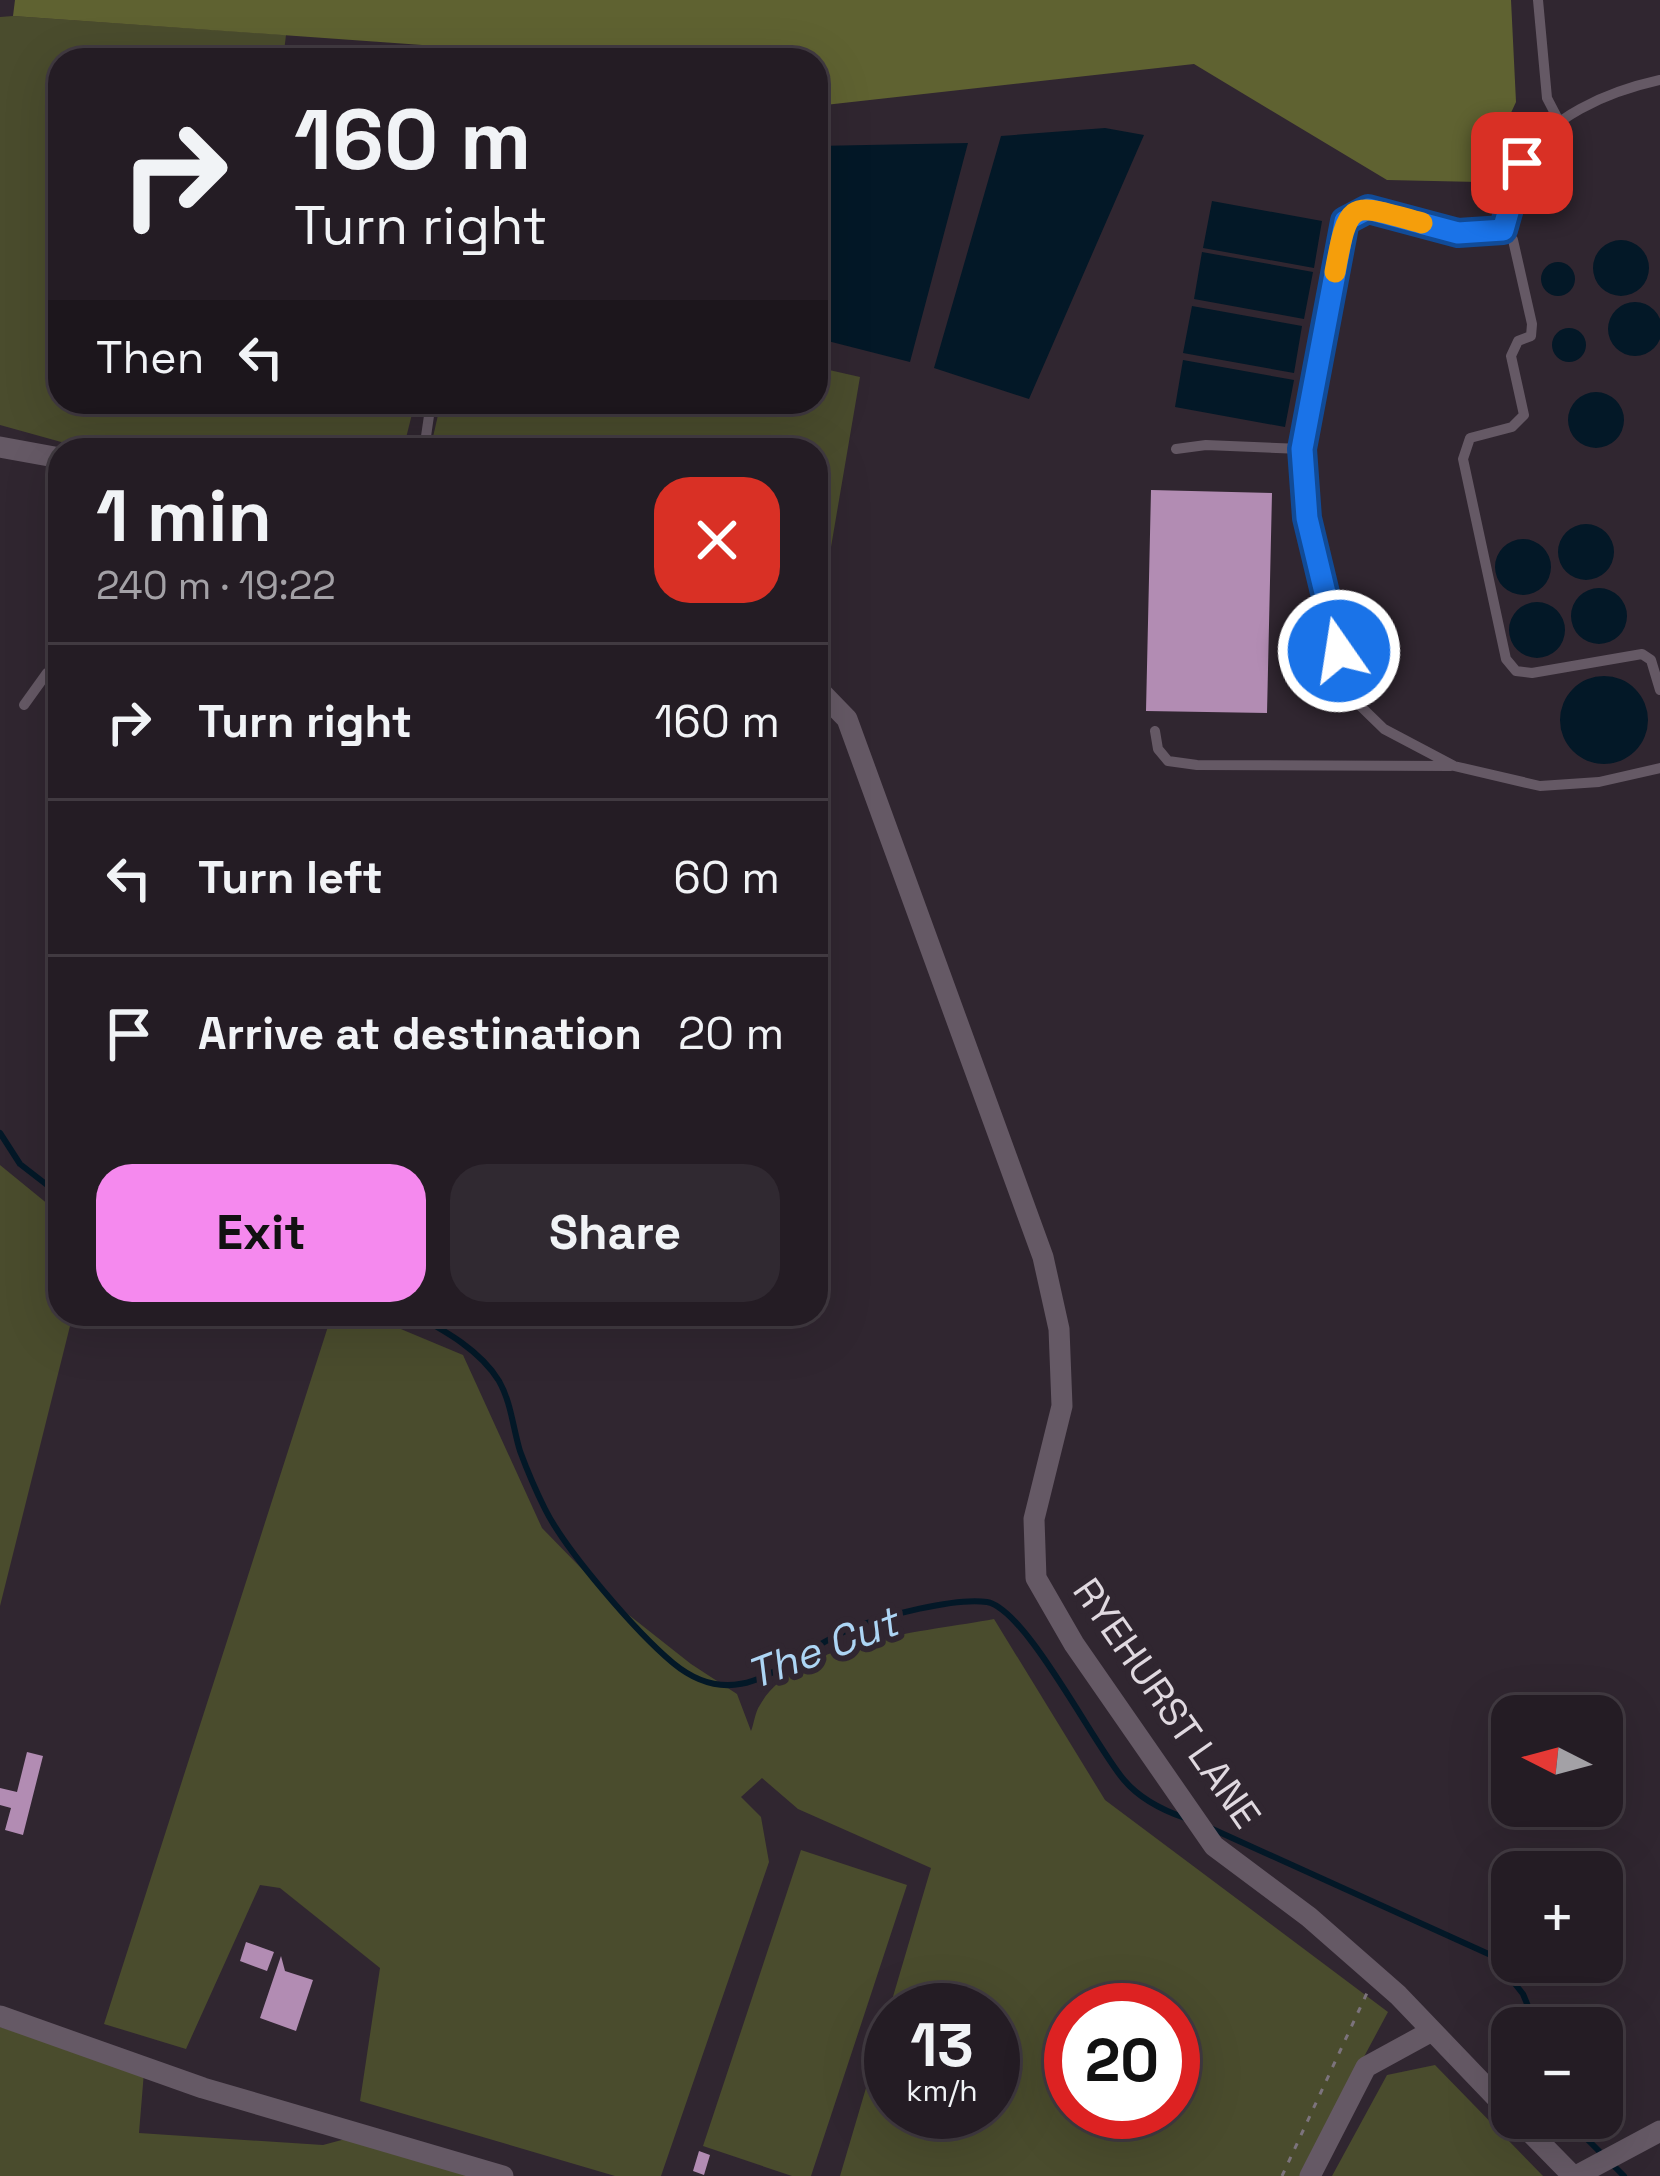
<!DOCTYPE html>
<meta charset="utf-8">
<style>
body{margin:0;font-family:"Space Grotesk",sans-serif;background:#302931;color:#f1f3f6;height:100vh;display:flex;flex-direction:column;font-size:45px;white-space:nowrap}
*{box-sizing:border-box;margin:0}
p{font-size:39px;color:#a3a1a6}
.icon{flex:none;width:66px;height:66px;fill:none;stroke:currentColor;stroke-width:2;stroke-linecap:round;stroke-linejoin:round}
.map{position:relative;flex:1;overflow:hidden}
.side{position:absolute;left:48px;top:438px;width:780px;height:888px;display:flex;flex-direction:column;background:#241c24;border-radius:36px;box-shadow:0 12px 48px #0002,0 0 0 3px #413a41}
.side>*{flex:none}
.hud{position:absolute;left:48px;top:48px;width:780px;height:366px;border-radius:36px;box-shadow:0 12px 48px #0002,0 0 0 3px #413a41;background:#241c24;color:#f1f3f6;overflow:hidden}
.needle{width:78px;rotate:276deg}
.buttons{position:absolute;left:1491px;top:1695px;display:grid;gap:24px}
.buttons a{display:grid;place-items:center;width:132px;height:132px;border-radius:24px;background:#241c24;box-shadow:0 12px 48px #0002,0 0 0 3px #413a41;font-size:60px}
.speed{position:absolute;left:864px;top:1983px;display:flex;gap:24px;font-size:60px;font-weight:700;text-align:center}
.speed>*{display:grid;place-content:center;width:156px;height:156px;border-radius:50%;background:#241c24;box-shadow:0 12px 48px #0002,0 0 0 3px #413a41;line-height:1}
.speed small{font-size:30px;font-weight:400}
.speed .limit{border:18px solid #d22;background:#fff;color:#111}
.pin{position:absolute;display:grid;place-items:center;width:102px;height:102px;color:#fff;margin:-51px;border-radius:24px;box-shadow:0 6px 18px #0006}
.me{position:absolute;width:132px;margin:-66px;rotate:347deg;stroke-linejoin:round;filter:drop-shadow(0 0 9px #0008)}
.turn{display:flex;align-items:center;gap:42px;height:252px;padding:0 48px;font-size:54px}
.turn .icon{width:156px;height:156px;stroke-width:2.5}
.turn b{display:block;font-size:84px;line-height:102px}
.then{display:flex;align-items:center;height:114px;padding:0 48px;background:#0003;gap:24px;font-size:45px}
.round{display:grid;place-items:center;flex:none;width:126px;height:126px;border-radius:36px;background:#302931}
.overview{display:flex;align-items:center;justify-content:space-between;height:204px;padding:0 48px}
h1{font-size:72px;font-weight:800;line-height:90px}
.primary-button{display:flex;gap:24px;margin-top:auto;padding:24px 48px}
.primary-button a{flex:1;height:138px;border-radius:36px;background:#f589ee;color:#111;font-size:48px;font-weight:800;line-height:138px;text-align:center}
.primary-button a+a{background:#302931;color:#f1f3f6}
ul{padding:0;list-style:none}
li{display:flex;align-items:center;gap:36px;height:156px;padding:0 48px;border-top:3px solid #413a41}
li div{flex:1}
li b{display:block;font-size:45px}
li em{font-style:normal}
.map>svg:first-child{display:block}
.green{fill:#4a4c2d;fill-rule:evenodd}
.forest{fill:#5f6231}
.water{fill:#031827}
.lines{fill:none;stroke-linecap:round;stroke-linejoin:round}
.stream{stroke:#031827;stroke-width:6}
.building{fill:#b28cb3}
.path{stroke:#7c737c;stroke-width:3;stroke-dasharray:6 9;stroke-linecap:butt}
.service{stroke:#655965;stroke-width:10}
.minor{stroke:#655965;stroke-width:21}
.route-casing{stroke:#114b97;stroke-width:30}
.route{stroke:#1a73e8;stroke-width:21}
.slow{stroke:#f59e0b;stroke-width:21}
.labels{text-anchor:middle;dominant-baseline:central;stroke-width:12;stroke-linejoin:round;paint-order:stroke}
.street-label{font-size:39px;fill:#e0d9e0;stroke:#302630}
.water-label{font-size:42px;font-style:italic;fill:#add5f4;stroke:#302630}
</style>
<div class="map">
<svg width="1660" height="2176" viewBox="0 0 1660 2176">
<rect width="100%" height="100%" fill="#302630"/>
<!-- green -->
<path class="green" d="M13 16 286 35 283 60H60V402H415L403 450H90L0 425V17Z
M816 367 860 377 816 635V450H430L441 402H816Z
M0 1165 60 1214V1314H73L0 1606Z
M332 1314H383L396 1327 463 1355 542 1528 620 1608 691 1664 737 1694 751 1731C754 1724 755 1712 760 1705 797 1640 927 1632 994 1619L1105 1800 1388 2012 1300 2176H840L931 1868 798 1809 762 1778 741 1797 761 1817 769 1862 661 2176H615L360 2101 380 1968 280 1888 260 1885 186 2049 104 2024ZM891 2010H993V2112H891ZM1071 2010H1173V2112H1071Z
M801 1850 907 1885 811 2176H792L703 2146Z
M0 2027 144 2072 139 2133 323 2145 349 2138 475 2176H0Z
M1435 2065 1543 2176H1332L1387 2075Z"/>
<!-- forest -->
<path class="forest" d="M15 0H1511L1516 102 1479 182 1387 180 1194 64 816 106V60H553L521 52 13 16Z"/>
<!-- water -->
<path class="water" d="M1105 128 1144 135 1029 399 934 368 1001 136Z
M968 143 910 362 816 338V146Z
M1212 201 1322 221 1314 268 1203 248Z
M1593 268a28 28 0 1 1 56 0a28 28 0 1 1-56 0Z
M1202 252 1313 272 1304 319 1194 299Z
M1541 279a17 17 0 1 1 34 0a17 17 0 1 1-34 0Z
M1608 329a27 27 0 1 1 54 0a27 27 0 1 1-54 0Z
M1192 306 1302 326 1294 373 1183 353Z
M1552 345a17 17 0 1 1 34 0a17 17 0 1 1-34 0Z
M1183 360 1294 380 1285 427 1175 407Z
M1568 420a28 28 0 1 1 56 0a28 28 0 1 1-56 0Z
M1558 552a28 28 0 1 1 56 0a28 28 0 1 1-56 0Z
M1495 567a28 28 0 1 1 56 0a28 28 0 1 1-56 0Z
M1571 616a28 28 0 1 1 56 0a28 28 0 1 1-56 0Z
M1509 630a28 28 0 1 1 56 0a28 28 0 1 1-56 0Z
M1560 720a44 44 0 1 1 88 0a44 44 0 1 1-88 0Z"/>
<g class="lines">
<!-- stream -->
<path class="stream" d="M0 1133 20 1164 60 1195
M414 1314C445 1331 480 1350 499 1381 511 1402 513 1428 520 1451 527 1470 536 1491 545 1509 566 1551 636 1632 673 1663 742 1720 790 1652 853 1628 884 1616 955 1597 987 1602 1026 1609 1094 1745 1124 1780 1140 1799 1162 1810 1185 1818
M1208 1827 1493 1956 1523 1994 1537 2028
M1566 2118 1624 2176"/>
</g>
<!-- building -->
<path class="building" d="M1151 490 1272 493 1267 713 1146 711Z
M27 1752 43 1756 23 1835 5 1830 11 1808 0 1805V1788L17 1792Z
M246 1942 274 1952 267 1971 240 1961Z
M281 1956 285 1971 313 1980 296 2031 260 2018Z
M699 2151 710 2155 704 2175 693 2171Z"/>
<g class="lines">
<!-- path -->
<path class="path" d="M1282 2176 1367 1993"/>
<!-- service -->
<path class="service" d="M1538 0 1547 98 1560 123
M1503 230C1508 208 1512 186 1521 167 1544 117 1610 91 1660 80
M1176 449 1206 445 1302 449
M424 450 431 402
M1660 690 1651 660 1642 654 1532 673 1516 671 1506 659 1463 459 1470 438 1512 427 1524 415 1511 356 1518 341 1531 336 1532 324 1513 240 1503 230C1487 229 1472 235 1456 233 1424 227 1363 190 1343 227L1302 449 1307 518 1349 695 1384 729 1454 766 1540 786 1599 782 1660 768
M24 705 47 673 60 668
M1155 731 1158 749 1168 761 1197 765 1451 766"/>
<!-- minor -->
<path class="minor" d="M0 447 60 458
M816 687 847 719 1043 1257 1059 1329 1062 1406 1034 1519 1036 1578 1074 1644 1214 1846 1309 1917 1398 1995 1512 2114
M0 2016 203 2088 503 2176
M1516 2118 1573 2176
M1310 2176 1366 2067 1430 2032
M1576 2176 1660 2131"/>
</g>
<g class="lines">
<!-- route casing -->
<g class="route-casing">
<path id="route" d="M1339 651 1307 518 1302 449 1345 221 1368 209 1458 233 1503 230 1522 163"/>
</g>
<!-- route -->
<use href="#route" class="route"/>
<!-- slow -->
<path class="slow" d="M1335 272C1349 195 1351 204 1422 223"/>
</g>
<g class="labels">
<!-- street labels -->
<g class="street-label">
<text transform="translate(1167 1703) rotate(55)">RYEHURST LANE</text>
</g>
<!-- water labels -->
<g class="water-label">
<text transform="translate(822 1648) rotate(-21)">The Cut</text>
</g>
</g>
</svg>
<div class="buttons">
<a><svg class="needle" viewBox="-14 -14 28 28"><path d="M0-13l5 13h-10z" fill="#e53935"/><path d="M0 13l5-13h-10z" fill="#a3a1a6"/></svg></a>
<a>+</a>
<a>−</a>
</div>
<div class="speed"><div>13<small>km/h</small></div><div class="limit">20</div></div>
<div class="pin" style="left:1522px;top:163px;background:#d93025"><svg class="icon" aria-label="arrive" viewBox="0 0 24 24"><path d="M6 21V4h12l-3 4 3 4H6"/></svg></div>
<svg class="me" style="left:1339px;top:651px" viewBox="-20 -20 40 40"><circle r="17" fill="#1a73e8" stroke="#fff" stroke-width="3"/><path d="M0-11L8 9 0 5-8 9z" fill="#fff"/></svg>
<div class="hud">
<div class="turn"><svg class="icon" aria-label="right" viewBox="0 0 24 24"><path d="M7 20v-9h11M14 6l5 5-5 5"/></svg><div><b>160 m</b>Turn right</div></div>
<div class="then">Then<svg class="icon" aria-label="left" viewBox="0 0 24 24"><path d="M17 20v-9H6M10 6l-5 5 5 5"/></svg></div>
</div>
<section class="side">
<div class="overview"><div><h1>1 min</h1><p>240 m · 19:22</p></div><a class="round" style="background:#d93025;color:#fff"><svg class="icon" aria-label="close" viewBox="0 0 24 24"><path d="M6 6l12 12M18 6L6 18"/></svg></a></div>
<ul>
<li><svg class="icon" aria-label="right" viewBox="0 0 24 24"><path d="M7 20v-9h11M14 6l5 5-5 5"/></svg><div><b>Turn right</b></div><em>160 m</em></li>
<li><svg class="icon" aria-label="left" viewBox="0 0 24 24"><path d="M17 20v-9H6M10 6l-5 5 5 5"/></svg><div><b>Turn left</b></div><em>60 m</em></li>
<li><svg class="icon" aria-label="arrive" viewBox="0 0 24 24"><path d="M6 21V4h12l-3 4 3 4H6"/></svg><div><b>Arrive at destination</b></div><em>20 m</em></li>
</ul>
<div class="primary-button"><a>Exit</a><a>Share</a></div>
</section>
</div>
